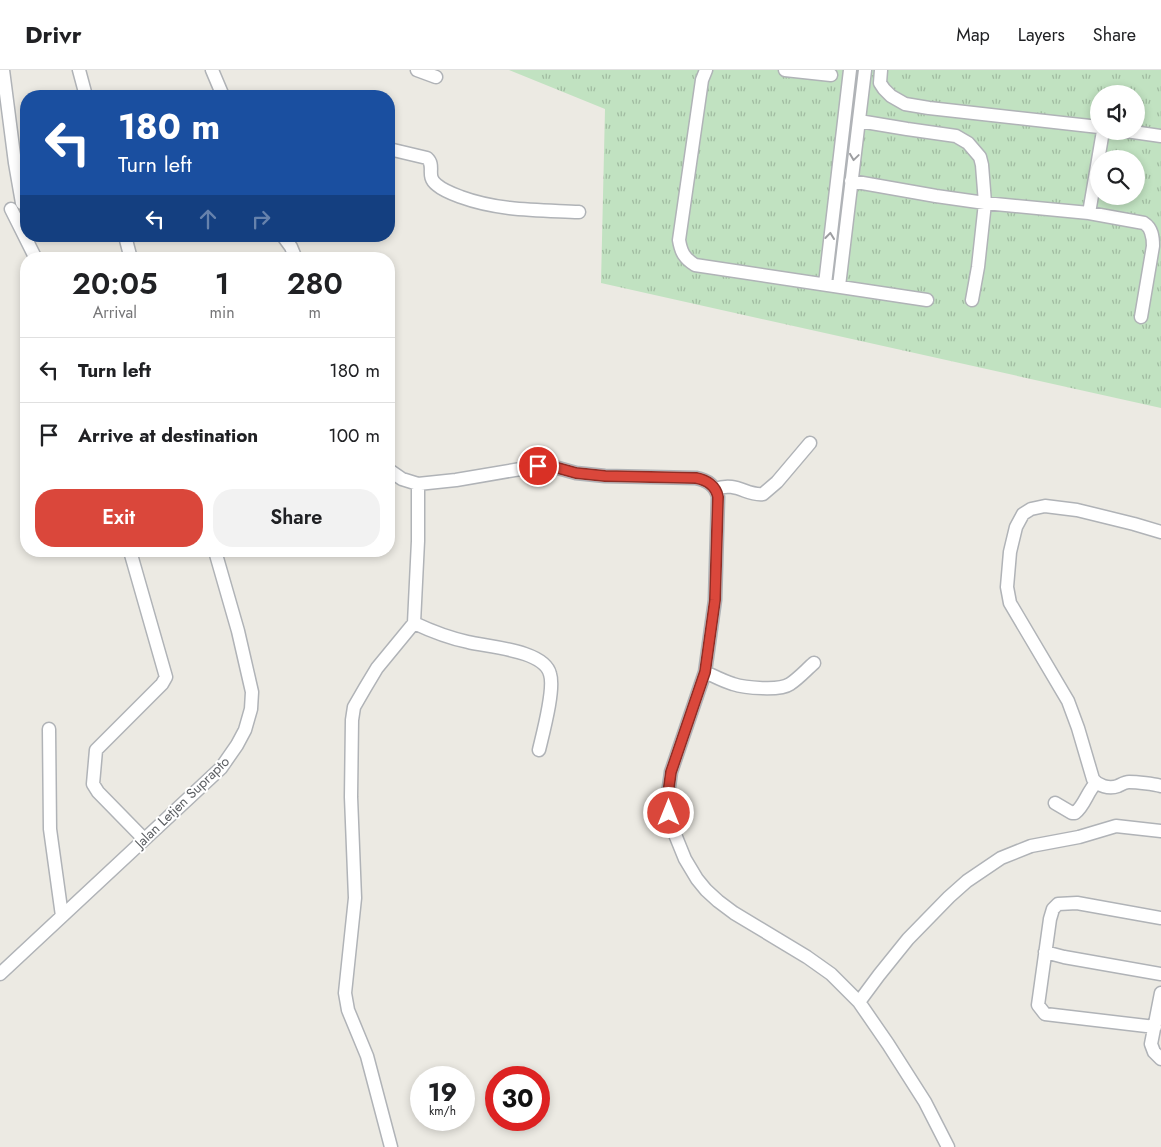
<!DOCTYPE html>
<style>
body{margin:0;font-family:Jost,sans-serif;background:#f2f2f2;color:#202124;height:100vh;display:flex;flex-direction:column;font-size:19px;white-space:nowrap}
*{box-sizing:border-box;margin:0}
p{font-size:16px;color:#757577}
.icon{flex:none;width:28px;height:28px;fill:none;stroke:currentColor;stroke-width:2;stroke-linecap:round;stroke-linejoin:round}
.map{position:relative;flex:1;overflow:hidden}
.panel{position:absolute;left:20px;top:182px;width:375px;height:305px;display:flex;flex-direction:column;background:#fff;border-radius:20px;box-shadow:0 2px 8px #0003}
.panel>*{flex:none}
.guide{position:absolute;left:20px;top:20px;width:375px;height:152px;border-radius:20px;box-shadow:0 2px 8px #0003;background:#1a4fa0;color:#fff;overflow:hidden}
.tools{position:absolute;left:1090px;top:15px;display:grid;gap:10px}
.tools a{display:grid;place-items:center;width:55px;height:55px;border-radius:50%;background:#fff;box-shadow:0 2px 8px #0003;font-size:25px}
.speed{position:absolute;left:410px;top:996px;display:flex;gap:10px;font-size:25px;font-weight:700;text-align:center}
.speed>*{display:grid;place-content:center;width:65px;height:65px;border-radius:50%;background:#fff;box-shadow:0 2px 8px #0003;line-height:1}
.speed small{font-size:12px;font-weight:400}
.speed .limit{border:8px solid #d22;background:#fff;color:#111}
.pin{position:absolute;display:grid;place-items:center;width:42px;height:42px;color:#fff;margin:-21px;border:2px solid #fff;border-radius:50%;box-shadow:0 1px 5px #0007}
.me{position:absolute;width:55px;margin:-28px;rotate:0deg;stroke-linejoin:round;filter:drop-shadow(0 0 4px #0008)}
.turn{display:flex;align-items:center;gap:18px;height:105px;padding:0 15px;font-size:22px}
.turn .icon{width:65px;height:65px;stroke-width:2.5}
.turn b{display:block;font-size:35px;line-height:42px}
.lanes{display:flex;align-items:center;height:48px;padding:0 15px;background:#0003;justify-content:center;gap:25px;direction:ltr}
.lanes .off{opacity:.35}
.eta{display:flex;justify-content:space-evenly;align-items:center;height:85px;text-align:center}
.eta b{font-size:30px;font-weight:600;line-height:35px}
.cta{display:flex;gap:10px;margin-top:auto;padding:10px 15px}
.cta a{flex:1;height:58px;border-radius:20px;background:#da473b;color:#fff;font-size:20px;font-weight:600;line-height:58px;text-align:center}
.cta a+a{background:#f2f2f2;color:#202124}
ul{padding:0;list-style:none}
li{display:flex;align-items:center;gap:15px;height:65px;padding:0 15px;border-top:1px solid #e0e0e0}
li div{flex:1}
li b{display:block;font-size:19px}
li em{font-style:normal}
header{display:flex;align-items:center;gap:30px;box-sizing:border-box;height:70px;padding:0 25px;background:#fff;border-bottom:1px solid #e0e0e0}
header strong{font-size:24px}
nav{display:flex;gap:28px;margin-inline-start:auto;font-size:18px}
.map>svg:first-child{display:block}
.grass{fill:url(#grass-tufts);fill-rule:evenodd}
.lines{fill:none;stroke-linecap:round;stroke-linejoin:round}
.minor-casing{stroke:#b0b3b7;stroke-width:15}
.minor{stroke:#fff;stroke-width:12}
.oneway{stroke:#9d9ea1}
.route-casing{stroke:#8e2e26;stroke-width:12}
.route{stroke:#da473b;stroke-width:9}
.labels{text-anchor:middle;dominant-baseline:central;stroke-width:4;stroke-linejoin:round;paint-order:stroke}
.street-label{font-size:14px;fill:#5b5e62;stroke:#fff}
</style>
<header>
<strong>Drivr</strong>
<nav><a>Map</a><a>Layers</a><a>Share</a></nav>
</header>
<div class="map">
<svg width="1161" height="1077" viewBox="0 0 1161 1077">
<defs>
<pattern id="grass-tufts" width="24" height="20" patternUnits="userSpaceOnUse" patternTransform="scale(1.25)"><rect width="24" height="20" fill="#c1e2c1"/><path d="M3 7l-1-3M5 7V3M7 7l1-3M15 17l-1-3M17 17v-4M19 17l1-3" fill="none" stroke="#a0baa0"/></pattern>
</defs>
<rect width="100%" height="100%" fill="#eceae3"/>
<!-- grass -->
<path class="grass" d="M509 0H1161V338L601 213 605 39ZM1099 24H1136V61H1099ZM1099 89H1136V126H1099Z"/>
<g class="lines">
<!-- minor casing -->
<g class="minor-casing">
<path id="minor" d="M3 0 15 93 22 133
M79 0 86 26
M212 0 223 26
M417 0 436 7
M706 0 702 10 679 170C681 182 684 188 695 195L927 230
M785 0 831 5
M881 0 880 13 884 19 891 26 905 34 929 38 1099 57
M859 51 907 59 956 66 968 73 980 87 982 95 985 133 978 197 972 230
M1126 61 1161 66
M389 79 427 88C436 96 425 106 437 115 444 121 453 124 461 127 499 141 539 140 579 142
M851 111 936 126 985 133 1089 143 1103 61
M11 139 36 189
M1089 143 1144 153C1152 158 1153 167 1153 176L1141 247
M125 166 131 189
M283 166 291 177 296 189
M825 214 850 0
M839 216 865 0
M389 400 402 409 418 414 456 410 538 396 558 398 576 403 605 406 696 408C707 410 716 416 718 427L715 530 705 602 671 702 668 724 669 743 674 762 685 789 697 809 706 820 718 831 734 843 807 887 831 904 859 932 888 974 925 1032 948 1077
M715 419C737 411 746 426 763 424L777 412 810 373
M1161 462 1134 454 1077 440 1045 436 1031 439 1023 444 1016 457 1010 482 1007 517 1010 533 1068 631 1078 658 1093 709C1098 716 1109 719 1118 716 1122 714 1125 712 1129 712 1137 712 1154 714 1161 716
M130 481 166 607 162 614 96 680 93 714 98 722 144 769
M414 553C431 561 449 568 468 572 488 577 544 580 550 604 555 619 543 663 539 680
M705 602C714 606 723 611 733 614 745 618 780 621 790 614 799 608 806 600 814 593
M49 659 50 759 62 846
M1055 733 1072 743H1075C1085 735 1087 722 1096 713
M1045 882 1064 887 1161 904
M0 904 221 698 237 675 245 660 251 639 252 622 238 561 215 481
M1161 923 1151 974 1154 982 1161 989
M859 932 879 905 908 869 949 827 967 811 1001 788 1031 776 1079 767 1116 756 1161 761
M1155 957 1045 944 1038 935 1050 849 1053 839 1058 834 1077 833 1161 848
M391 1077 367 986 348 940 345 923 355 828 351 727 352 650 354 637 365 618 377 598 414 553 418 471V414"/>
</g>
<!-- minor -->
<use href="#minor" class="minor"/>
</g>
<!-- one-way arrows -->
<defs><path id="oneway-chevron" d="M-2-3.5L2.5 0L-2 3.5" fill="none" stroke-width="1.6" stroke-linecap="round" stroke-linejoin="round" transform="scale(1.25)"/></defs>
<g class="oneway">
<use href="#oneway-chevron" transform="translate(854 87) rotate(98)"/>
<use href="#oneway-chevron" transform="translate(830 166) rotate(-83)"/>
</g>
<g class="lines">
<!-- route casing -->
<g class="route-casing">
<path id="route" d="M538 396 558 398 576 403 605 406 696 408C707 410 716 416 718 427L715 530 705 602 671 702 668 724 669 743"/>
</g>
<!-- route -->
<use href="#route" class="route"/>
</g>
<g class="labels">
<!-- street labels -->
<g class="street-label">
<text transform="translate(182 732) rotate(-44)">Jalan Letjen Suprapto</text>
</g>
</g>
</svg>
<div class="tools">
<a><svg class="icon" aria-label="sound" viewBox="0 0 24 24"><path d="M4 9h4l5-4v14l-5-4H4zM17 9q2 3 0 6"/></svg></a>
<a><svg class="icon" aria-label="search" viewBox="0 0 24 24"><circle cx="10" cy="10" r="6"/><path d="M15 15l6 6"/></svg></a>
</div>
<div class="speed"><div>19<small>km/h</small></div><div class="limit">30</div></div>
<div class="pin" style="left:538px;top:396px;background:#d93025"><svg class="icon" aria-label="arrive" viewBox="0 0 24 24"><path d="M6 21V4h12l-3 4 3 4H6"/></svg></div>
<svg class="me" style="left:669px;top:743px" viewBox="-20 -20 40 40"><circle r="17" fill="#da473b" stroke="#fff" stroke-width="3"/><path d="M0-11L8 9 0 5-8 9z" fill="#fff"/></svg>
<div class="guide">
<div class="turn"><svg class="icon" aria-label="left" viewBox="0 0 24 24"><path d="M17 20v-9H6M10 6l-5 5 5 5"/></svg><div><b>180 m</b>Turn left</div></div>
<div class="lanes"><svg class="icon" aria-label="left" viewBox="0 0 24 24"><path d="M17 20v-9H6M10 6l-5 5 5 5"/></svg><svg class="icon off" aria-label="ahead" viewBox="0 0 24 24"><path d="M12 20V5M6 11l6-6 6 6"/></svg><svg class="icon off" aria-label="right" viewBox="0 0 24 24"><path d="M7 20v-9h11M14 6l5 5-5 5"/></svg></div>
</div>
<section class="panel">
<div class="eta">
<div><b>20:05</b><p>Arrival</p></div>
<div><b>1</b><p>min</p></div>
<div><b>280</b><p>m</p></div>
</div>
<ul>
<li><svg class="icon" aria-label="left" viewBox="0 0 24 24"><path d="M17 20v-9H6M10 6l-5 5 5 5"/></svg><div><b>Turn left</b></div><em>180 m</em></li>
<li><svg class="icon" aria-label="arrive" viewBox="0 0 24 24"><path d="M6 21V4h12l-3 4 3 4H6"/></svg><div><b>Arrive at destination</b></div><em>100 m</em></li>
</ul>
<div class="cta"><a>Exit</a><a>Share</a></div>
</section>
</div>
